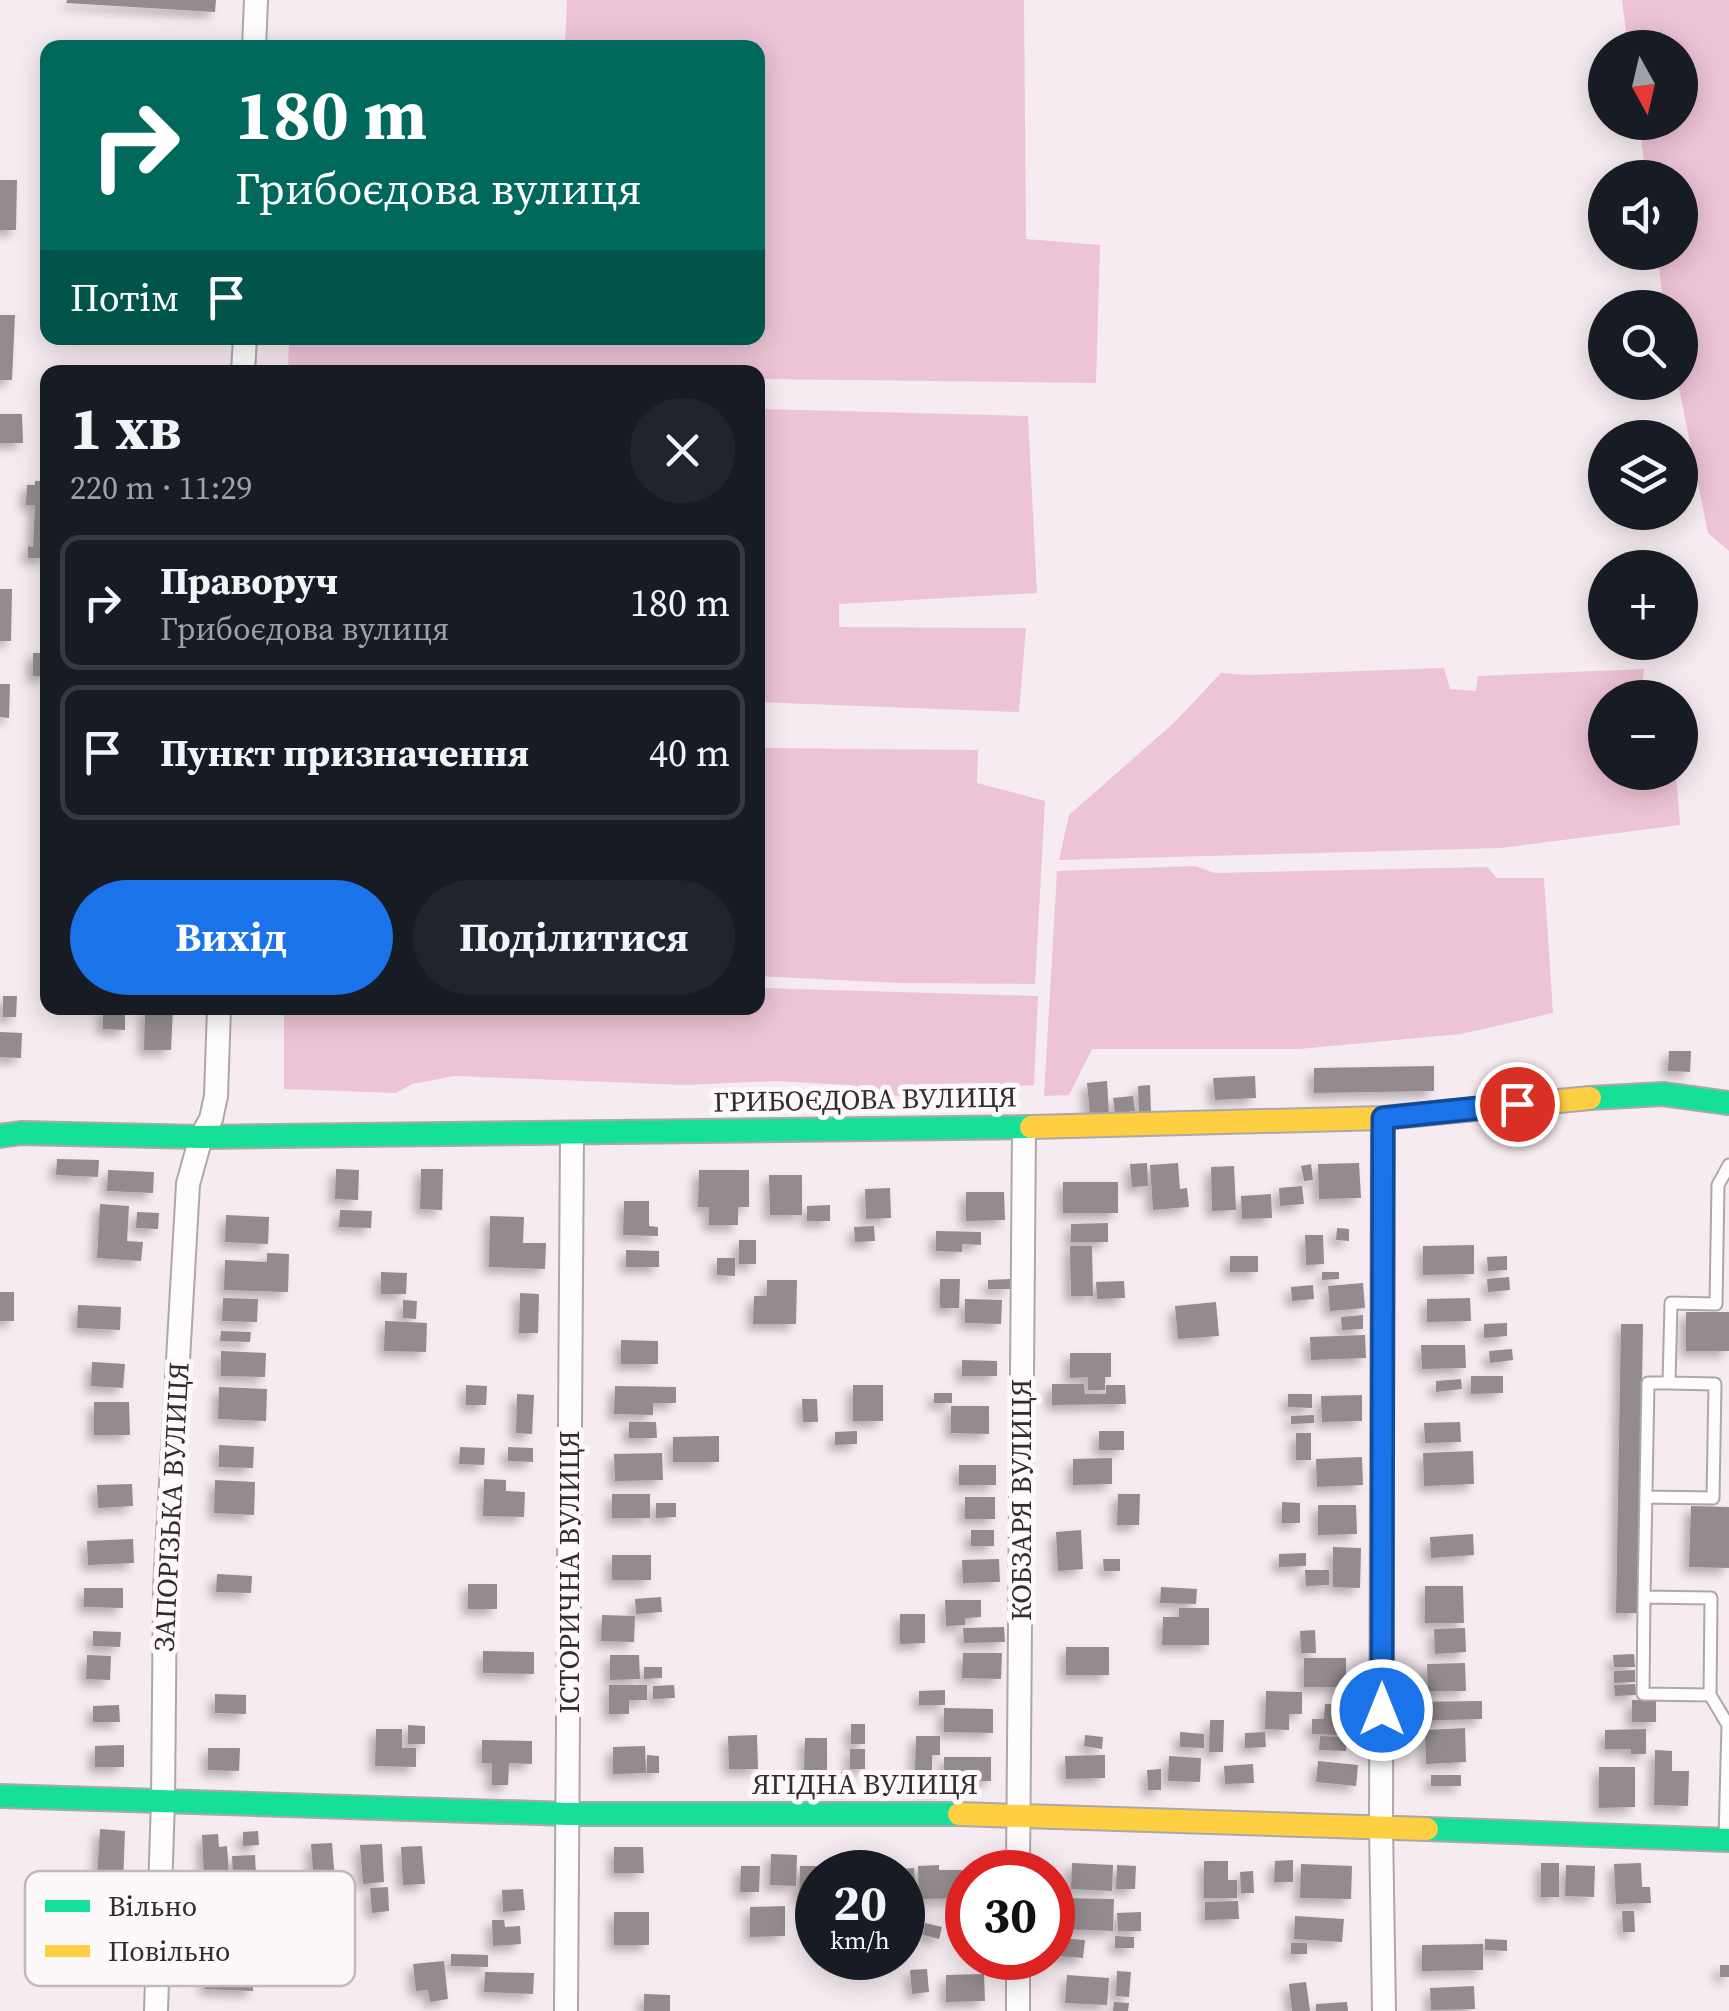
<!DOCTYPE html>
<html lang="uk">
<meta charset="utf-8">
<style>
body{margin:0;font-family:"Source Serif 4",serif;background:#20242c;color:#f1f3f6;height:100vh;display:flex;flex-direction:column;font-size:38px;white-space:nowrap}
*{box-sizing:border-box;margin:0}
p{font-size:32px;color:#9ea1a6}
.icon{flex:none;width:55px;height:55px;fill:none;stroke:currentColor;stroke-width:2;stroke-linecap:round;stroke-linejoin:round}
.map{position:relative;flex:1;overflow:hidden}
.details{position:absolute;left:40px;top:365px;width:725px;height:650px;display:flex;flex-direction:column;background:#171b24;border-radius:20px;box-shadow:0 5px 25px #0003}
.details>*{flex:none}
.top-card{position:absolute;left:40px;top:40px;width:725px;height:305px;border-radius:20px;box-shadow:0 5px 25px #0003;background:#00695c;color:#fff;overflow:hidden}
.needle{width:65px;rotate:172deg}
.tools{position:absolute;left:1588px;top:30px;display:grid;gap:20px}
.tools a{display:grid;place-items:center;width:110px;height:110px;border-radius:50%;background:#171b24;box-shadow:0 5px 25px #0003;font-size:50px}
.speed{position:absolute;left:795px;top:1850px;display:flex;gap:20px;font-size:50px;font-weight:700;text-align:center}
.speed>*{display:grid;place-content:center;width:130px;height:130px;border-radius:50%;background:#171b24;box-shadow:0 5px 25px #0003;line-height:1}
.speed small{font-size:25px;font-weight:400}
.speed .limit{border:15px solid #d22;background:#fff;color:#111}
.pin{position:absolute;display:grid;place-items:center;width:85px;height:85px;color:#fff;margin:-42px;border:5px solid #fff;border-radius:50%;box-shadow:0 2px 10px #0007}
.me{position:absolute;width:110px;margin:-55px;rotate:0deg;stroke-linejoin:round;filter:drop-shadow(0 0 8px #0008)}
.turn{display:flex;align-items:center;gap:35px;height:210px;padding:0 30px;font-size:45px}
.turn .icon{width:130px;height:130px;stroke-width:2.5}
.turn b{display:block;font-size:70px;line-height:85px}
.then{display:flex;align-items:center;height:95px;padding:0 30px;background:#0003;gap:20px;font-size:38px}
.round{display:grid;place-items:center;flex:none;width:105px;height:105px;border-radius:52px;background:#20242c}
.summary{display:flex;align-items:center;justify-content:space-between;height:170px;padding:0 30px}
h1{font-size:60px;font-weight:700;line-height:75px}
.action{display:flex;gap:20px;margin-top:auto;padding:20px 30px}
.action a{flex:1;height:115px;border-radius:60px;background:#1a73e8;color:#fff;font-size:40px;font-weight:700;line-height:115px;text-align:center}
.action a+a{background:#20242c;color:#f1f3f6}
ul{padding:0;list-style:none}
li{display:flex;align-items:center;gap:30px;height:135px;margin:0 20px 15px;padding:0 10px;border:5px solid #363941;border-radius:20px}
li div{flex:1}
li b{display:block;font-size:38px}
li em{font-style:normal}
.map>svg:first-child{display:block}
.green{fill:#edc3d6}
.building{fill:#948b8f;filter:url(#shadow)}
.lines{fill:none;stroke-linecap:round;stroke-linejoin:round}
.lane-casing{stroke:#aea6aa;stroke-width:15}
.street-casing{stroke:#aea6aa;stroke-width:26}
.fast-casing{stroke:#aea6aa;stroke-width:26}
.slow-casing{stroke:#aea6aa;stroke-width:26}
.lane{stroke:#fefcfd;stroke-width:11}
.street{stroke:#fefcfd;stroke-width:22}
.fast{stroke:#16e098;stroke-width:22}
.slow{stroke:#ffcf43;stroke-width:22}
.route-casing{stroke:#114b97;stroke-width:25}
.route{stroke:#1a73e8;stroke-width:18}
.labels{text-anchor:middle;dominant-baseline:central;stroke-width:10;stroke-linejoin:round;paint-order:stroke}
.street-label{font-size:28px;fill:#332b2f;stroke:#fdf8fa}
.key{fill:#fdf8fa;stroke:#c0babd;stroke-width:2.5}
.key-label{font-size:28px;fill:#332b2f}
</style>
<div class="map">
<svg width="1729" height="2011" viewBox="0 0 1729 2011">
<defs>
<filter id="shadow"><feDropShadow dx="-6" dy="6" stdDeviation="5" flood-color="#0004"/></filter>
</defs>
<rect width="100%" height="100%" fill="#f6ebf0"/>
<!-- green -->
<path class="green" d="M567 0H1024L1026 239 1100 245 1096 383 758 379V372H288L289 338H758V48L565 47Z
M1622 0H1729V551L1708 533 1678 383 1680 308 1664 307 1657 253 1680 252V178L1646 177 1639 123 1680 122V48L1628 47Z
M758 409 1028 416 1037 593 839 604V627L1026 628 1019 712 758 702Z
M1444 668 1450 689 1476 691 1478 676 1644 669 1642 689 1670 697 1605 698V772L1676 773 1680 825 1501 848 1059 860 1069 815 1175 722 1221 673 1248 675Z
M758 748 978 750 977 783 1045 801 1035 984 900 983 758 976Z
M1195 866 1215 873 1487 867 1497 878H1544L1553 1013 1461 1034 1299 1049H1092L1069 1095 1044 1096 1057 871Z
M758 988 1038 996 1034 1085 897 1096 849 1085 776 1081 685 1085 455 1076 412 1084 396 1093 284 1089V1008H758Z"/>
<!-- building -->
<path class="building" d="M67 0H216L215 12 66 3Z
M0 180H17L16 230H0Z
M0 315H15L12 380H0Z
M0 414H22L23 443H0Z
M35 481H48V558H28V546L33 547 35 505H26L27 485H35Z
M0 589H12L11 641H0Z
M33 653H48V677L33 676Z
M0 684H10L9 718 0 717Z
M3 996H17L16 1017H3Z
M103 1008H125V1030L103 1029Z
M145 1008H173L171 1050H144Z
M0 1032 22 1033 21 1058 0 1057Z
M1669 1051H1691L1690 1072 1668 1071Z
M1434 1066V1091L1314 1093V1068Z
M1255 1076 1256 1098 1215 1100 1213 1078Z
M1107 1081 1109 1114 1090 1115 1087 1083Z
M1150 1085 1151 1112H1139L1138 1086Z
M1133 1096 1135 1111 1115 1113 1113 1098Z
M57 1159 99 1160 98 1177 56 1175Z
M1147 1163 1148 1186 1132 1187 1130 1164Z
M1178 1163 1180 1189 1187 1188 1189 1207 1153 1210 1150 1165Z
M1359 1163 1361 1198 1319 1199 1318 1164Z
M1311 1164 1313 1180 1304 1181 1301 1166Z
M1234 1166 1236 1210 1212 1211 1211 1167Z
M336 1169 359 1170 358 1200 335 1199Z
M421 1169H443L442 1210 420 1209Z
M108 1170 154 1172 153 1193 107 1191Z
M699 1170H749V1207H738V1225H709V1207H698Z
M769 1175H802V1215H770Z
M1063 1182H1118V1213H1063Z
M1302 1186 1304 1204 1280 1206 1279 1188Z
M890 1188 891 1218 866 1219 865 1189Z
M966 1192H1004L1005 1220 966 1221Z
M1271 1194 1272 1218 1242 1219 1241 1196Z
M624 1201H649V1226L658 1227V1236L623 1235Z
M100 1204 129 1206 127 1241 143 1242 141 1261 97 1258Z
M830 1205V1221H807V1206Z
M340 1210 372 1211 371 1228 339 1227Z
M137 1212 159 1213 158 1229 136 1228Z
M226 1215 269 1217 268 1244 225 1242Z
M490 1216 524 1217 523 1243H546L545 1269 489 1267Z
M1108 1223V1242H1071V1224Z
M874 1226 875 1241 855 1242 854 1227Z
M1337 1228 1349 1229V1241L1336 1240Z
M936 1231 981 1232V1245L962 1244V1252L936 1251Z
M1305 1235H1323L1324 1264 1306 1265Z
M739 1240H756V1264H739Z
M1474 1245V1274L1423 1275V1246Z
M1070 1246H1092L1093 1296H1071Z
M626 1250 659 1251V1267H626Z
M267 1253 289 1254 288 1292 224 1290 225 1260 267 1262Z
M1230 1256H1258V1272H1230Z
M1507 1256V1270L1488 1271 1487 1257Z
M717 1258H735V1276L717 1275Z
M381 1272 407 1273 406 1294H381Z
M1322 1272H1339V1279L1322 1280Z
M1509 1277 1510 1290 1488 1292 1487 1279Z
M940 1279H960L959 1308H940Z
M1010 1279V1289H988V1280Z
M767 1280H797L796 1324H753L754 1296H767Z
M1124 1281 1125 1298 1097 1299 1096 1282Z
M1363 1283 1365 1308 1330 1311 1328 1286Z
M1313 1285 1314 1299 1292 1301 1291 1287Z
M0 1292H14V1321H0Z
M520 1293 539 1294 538 1333H519Z
M223 1298 258 1299 257 1322 222 1321Z
M1470 1298 1471 1321 1427 1322V1299Z
M965 1299 1002 1300 1001 1324 965 1323Z
M403 1300 417 1301 416 1319 403 1318Z
M1216 1302 1219 1336 1178 1339 1175 1306Z
M78 1305 121 1307 120 1330 77 1328Z
M1686 1312H1729V1351H1686Z
M1363 1315V1329L1342 1330 1341 1317Z
M385 1321 427 1323 426 1352 384 1351Z
M1507 1323V1336L1484 1338V1324Z
M1621 1324H1643L1638 1613H1616Z
M221 1331 251 1332 250 1342 220 1341Z
M1365 1335 1366 1358 1311 1360 1310 1337Z
M621 1340 658 1341V1364H621Z
M1421 1345H1465L1466 1368 1422 1369Z
M1512 1349 1513 1360 1490 1363 1489 1351Z
M221 1351 266 1353 265 1377 221 1376Z
M1070 1353H1111V1377H1105V1390H1088V1377L1070 1378Z
M962 1360 997 1361V1376H962Z
M92 1362 125 1364 123 1388 91 1386Z
M1471 1376H1503V1393L1471 1394Z
M1461 1379 1462 1389 1436 1392V1381Z
M1052 1384H1084L1085 1394H1106V1385H1125L1126 1404 1052 1405Z
M466 1385 487 1386 486 1405H466Z
M853 1385H883V1421H853Z
M615 1386 676 1387V1403H653V1415L614 1414Z
M219 1387 267 1389 266 1421 218 1419Z
M934 1393H952V1403H934Z
M517 1394 534 1395 532 1434 516 1433Z
M1288 1394H1312V1408L1288 1407Z
M1362 1395V1421L1322 1422 1321 1396Z
M802 1399H817L818 1422H803Z
M94 1402H129L130 1435H94Z
M951 1406H989V1434L951 1433Z
M1314 1415V1423L1291 1424V1416Z
M629 1422H656L657 1438H629Z
M1460 1422 1461 1442 1425 1443 1424 1423Z
M857 1431V1444L835 1445V1432Z
M1099 1431H1124V1450H1099Z
M1296 1433H1311V1460H1296Z
M719 1436V1462H673V1437Z
M219 1445 254 1447 253 1468 219 1467Z
M460 1447 485 1448 484 1465 459 1464Z
M508 1447 533 1448V1462L508 1461Z
M1473 1451 1474 1484 1424 1486 1423 1453Z
M662 1453 663 1480 615 1481 614 1454Z
M1362 1457 1363 1485 1317 1487 1316 1459Z
M1112 1458V1484L1073 1485V1459Z
M959 1465H996V1485H959Z
M484 1479 506 1480V1491L525 1492 524 1517 483 1516Z
M215 1480 255 1482 254 1515 214 1513Z
M132 1484 133 1506 98 1508 97 1485Z
M612 1494H650V1518H612Z
M1118 1494H1140L1139 1525H1117Z
M965 1497H995V1519H965Z
M1282 1502 1300 1503V1523H1282Z
M656 1503H676V1517L656 1518Z
M1318 1505H1356L1357 1534 1318 1535Z
M1691 1506 1729 1507V1568L1689 1567Z
M971 1530H994V1546H971Z
M1081 1530 1083 1569 1058 1571 1056 1532Z
M1473 1534 1474 1555 1431 1558 1430 1537Z
M133 1539 134 1563 88 1565 87 1541Z
M1333 1547 1361 1548 1360 1588 1333 1587Z
M1306 1553V1566L1279 1567V1554Z
M612 1555H651V1580H612Z
M999 1559 1000 1582 963 1583 962 1560Z
M1103 1559H1120V1571H1104Z
M1305 1570H1329V1585L1306 1586Z
M217 1574 252 1576 251 1593 216 1592Z
M468 1584H497V1609H468Z
M1425 1586H1463L1464 1623H1425Z
M1161 1587 1197 1589 1196 1604 1160 1603Z
M84 1588H123V1608L84 1607Z
M661 1597 662 1612 636 1614 635 1599Z
M945 1600H981V1617L965 1618V1625L946 1626Z
M1179 1608H1209V1645H1162L1163 1617H1179Z
M900 1614H925V1643L900 1644Z
M602 1615 635 1616 634 1642 601 1641Z
M1004 1627 1005 1642 964 1643 963 1628Z
M1465 1628 1466 1652 1435 1654 1434 1629Z
M1315 1630 1316 1653H1301L1300 1631Z
M93 1631 121 1632 120 1647 93 1646Z
M1066 1647H1109V1675H1066Z
M483 1651 534 1652V1674L483 1673Z
M963 1653H1002L1001 1679 962 1678Z
M1634 1654 1635 1667H1614L1613 1655Z
M87 1655 111 1656 110 1680 86 1679Z
M610 1655H639L640 1679 610 1680Z
M1304 1658H1346V1687H1304Z
M1465 1663 1466 1691H1428L1427 1664Z
M644 1667H662V1678L644 1679Z
M1635 1670V1682L1614 1683V1671Z
M1635 1684 1636 1695 1615 1696 1614 1685Z
M609 1685H647V1700H629V1714H609Z
M674 1685 675 1698 653 1699V1686Z
M945 1690V1705H919V1691Z
M1266 1691 1302 1692V1714H1289V1730L1265 1729Z
M215 1694 246 1695V1714L215 1713Z
M1632 1700H1656V1722H1632Z
M1482 1701V1719L1407 1721V1702Z
M1325 1704 1361 1705 1360 1736 1312 1734V1719H1324Z
M119 1705 120 1722H93V1706Z
M944 1708 993 1709V1733L944 1732Z
M1210 1720H1224L1223 1752H1209Z
M851 1724H865V1744H851Z
M408 1725 425 1726V1744H408Z
M1465 1728 1466 1762 1426 1764 1425 1730Z
M376 1729H402V1748H416V1767L375 1766Z
M1646 1729V1754H1631V1749H1605V1730Z
M1180 1732 1204 1734V1748L1180 1747Z
M1265 1732 1266 1747 1245 1748V1733Z
M757 1735 758 1769H729L728 1736Z
M1085 1735 1103 1737 1102 1749 1084 1746Z
M916 1736H940V1755H932V1771L915 1770Z
M1320 1736 1347 1737 1346 1751 1319 1750Z
M805 1738H827V1771H804Z
M482 1740 532 1741V1764L509 1763 508 1785H492V1763H482Z
M124 1745V1767H95V1746Z
M645 1746 646 1773 613 1774V1747Z
M208 1748H240L239 1771 208 1770Z
M850 1749H865V1769H850Z
M1655 1750 1672 1751V1771H1689L1688 1806 1654 1805Z
M647 1755 659 1756V1773H647Z
M1105 1755V1778L1066 1779 1065 1756Z
M1169 1756 1201 1758 1200 1782 1168 1781Z
M944 1757H991V1781H944Z
M1318 1761 1358 1765 1356 1786 1316 1782Z
M1253 1764 1254 1783 1225 1784 1224 1766Z
M1599 1767H1635V1807L1599 1808Z
M1161 1769V1790H1148L1147 1770Z
M841 1772 853 1773V1789L841 1790Z
M1431 1775H1461V1786H1431Z
M920 1780H943V1791H920Z
M100 1829 125 1831 123 1882 97 1881Z
M258 1831 259 1845 243 1846V1832Z
M218 1834 219 1847 227 1846 229 1875 204 1876 202 1835Z
M332 1843 335 1882 314 1883 311 1844Z
M382 1844 384 1882 363 1884 360 1845Z
M422 1846 425 1884 403 1885 401 1847Z
M614 1847H643L644 1873H614Z
M771 1854 797 1855 796 1886 770 1885Z
M255 1855 256 1876 233 1878 232 1856Z
M1293 1860V1882H1274L1275 1861Z
M1204 1861H1228V1880H1237V1898H1204Z
M1072 1863 1113 1865 1112 1891 1071 1889Z
M1541 1863H1559V1897H1541Z
M1641 1863 1642 1887H1650L1651 1903 1616 1904 1614 1864Z
M1301 1864 1352 1866 1351 1899 1300 1898Z
M939 1865V1870H966L967 1898 919 1899 918 1866Z
M1117 1865 1136 1866 1135 1889H1116Z
M1566 1865 1595 1866 1594 1897 1565 1896Z
M741 1866H760L759 1892H740Z
M800 1866H820L818 1899H799Z
M914 1868 916 1892 902 1893V1869Z
M1253 1871 1254 1893H1241L1240 1872Z
M388 1887 389 1911 372 1913 370 1888Z
M523 1889 525 1910 503 1912 502 1890Z
M1064 1898 1114 1899 1113 1931 1063 1929Z
M1238 1901 1239 1919 1205 1920V1902Z
M785 1906V1936L750 1937V1907Z
M1622 1911H1634L1635 1932H1623Z
M614 1912H649V1945H614Z
M1141 1912V1931H1118L1117 1913Z
M1295 1916 1344 1919 1342 1942 1294 1939Z
M492 1920H504L505 1927 520 1926 521 1944 493 1946Z
M925 1923 942 1927 939 1939 923 1935Z
M1115 1936 1134 1937V1948H1115Z
M1059 1938 1085 1940 1083 1958 1058 1956Z
M1485 1939 1507 1940V1951L1485 1950Z
M1291 1943H1307V1954H1291Z
M1483 1944V1970L1422 1971V1945Z
M451 1954 488 1955V1967L451 1966Z
M206 1961 253 1962V1991L205 1989Z
M444 1961 448 1999 430 2002 428 1990 416 1991 413 1964Z
M1720 1965H1729V1977H1720Z
M927 1969 929 1992 912 1994 910 1970Z
M1117 1971 1131 1972 1129 1997 1116 1996Z
M485 1972 534 1973 533 1994 484 1992Z
M984 1974 985 2001 946 2002V1975Z
M1067 1975 1109 1978 1107 2005 1065 2003Z
M1306 1982 1310 2011H1292L1289 1984Z
M1474 1986 1475 2009 1431 2010 1430 1988Z
M644 1994 670 1995V2011H644Z
M1114 2002 1129 2003 1128 2011H1113Z
M1347 2002 1348 2011H1316V2004Z"/>
<g class="lines">
<!-- lane casing -->
<g class="lane-casing">
<path id="lane" d="M1646 1497 1713 1498 1715 1384 1669 1383 1671 1303 1716 1304 1718 1185 1729 1165
M1644 1597 1648 1383H1669
M1710 1695 1643 1694 1644 1597 1711 1598 1710 1695 1728 1725 1725 1838"/>
</g>
<!-- street casing -->
<g class="street-casing">
<path id="street" d="M254 48 256 0
M243 372 245 338
M1383 1118 1381 1827 1384 2011
M1018 1872 1024 1127
M156 2011 163 1801 165 1589 188 1184 201 1137 211 1119 216 1096 219 1008
M566 2011 572 1133
M1018 2011V1958"/>
</g>
<!-- fast casing -->
<g class="fast-casing">
<path id="fast" d="M1590 1098 1663 1094 1729 1103
M0 1136 21 1133 201 1137 1031 1127
M0 1796 568 1814H959
M1427 1829 1729 1840"/>
</g>
<!-- slow casing -->
<g class="slow-casing">
<path id="slow" d="M1031 1127 1383 1118 1590 1098
M959 1814 1427 1829"/>
</g>
<!-- lane -->
<use href="#lane" class="lane"/>
<!-- street -->
<use href="#street" class="street"/>
<!-- fast -->
<use href="#fast" class="fast"/>
<!-- slow -->
<use href="#slow" class="slow"/>
</g>
<g class="lines">
<!-- route casing -->
<g class="route-casing">
<path id="route" d="M1382 1710 1383 1118 1517 1104"/>
</g>
<!-- route -->
<use href="#route" class="route"/>
</g>
<g class="labels">
<!-- street labels -->
<g class="street-label">
<text transform="translate(865 1099) rotate(-1)">ГРИБОЄДОВА ВУЛИЦЯ</text>
<text transform="translate(1021 1500) rotate(-90)">КОБЗАРЯ ВУЛИЦЯ</text>
<text transform="translate(171 1507) rotate(-87)">ЗАПОРІЗЬКА ВУЛИЦЯ</text>
<text transform="translate(569 1572) rotate(-90)">ІСТОРИЧНА ВУЛИЦЯ</text>
<text x="865" y="1784">ЯГІДНА ВУЛИЦЯ</text>
</g>
</g>
<!-- legend -->
<rect x="25" y="1871" width="330" height="115" rx="15" class="key"/>
<rect x="45" y="1900" width="45" height="12" fill="#16e098"/>
<rect x="45" y="1945" width="45" height="12" fill="#ffcf43"/>
<g class="key-label">
<text x="108" y="1916">Вільно</text>
<text x="108" y="1961">Повільно</text>
</g>
</svg>
<div class="tools">
<a><svg class="needle" viewBox="-14 -14 28 28"><path d="M0-13l5 13h-10z" fill="#e53935"/><path d="M0 13l5-13h-10z" fill="#9ea1a6"/></svg></a>
<a><svg class="icon" aria-label="sound" viewBox="0 0 24 24"><path d="M4 9h4l5-4v14l-5-4H4zM17 9q2 3 0 6"/></svg></a>
<a><svg class="icon" aria-label="search" viewBox="0 0 24 24"><circle cx="10" cy="10" r="6"/><path d="M15 15l6 6"/></svg></a>
<a><svg class="icon" aria-label="layers" viewBox="0 0 24 24"><path d="M12 4l9 5-9 5-9-5zM3 14l9 5 9-5"/></svg></a>
<a>+</a>
<a>−</a>
</div>
<div class="speed"><div>20<small>km/h</small></div><div class="limit">30</div></div>
<div class="pin" style="left:1517px;top:1104px;background:#d93025"><svg class="icon" aria-label="arrive" viewBox="0 0 24 24"><path d="M6 21V4h12l-3 4 3 4H6"/></svg></div>
<svg class="me" style="left:1382px;top:1710px" viewBox="-20 -20 40 40"><circle r="17" fill="#1a73e8" stroke="#fff" stroke-width="3"/><path d="M0-11L8 9 0 5-8 9z" fill="#fff"/></svg>
<div class="top-card">
<div class="turn"><svg class="icon" aria-label="right" viewBox="0 0 24 24"><path d="M7 20v-9h11M14 6l5 5-5 5"/></svg><div><b>180 m</b>Грибоєдова вулиця</div></div>
<div class="then">Потім<svg class="icon" aria-label="arrive" viewBox="0 0 24 24"><path d="M6 21V4h12l-3 4 3 4H6"/></svg></div>
</div>
<section class="details">
<div class="summary"><div><h1>1 хв</h1><p>220 m · 11:29</p></div><a class="round"><svg class="icon" aria-label="close" viewBox="0 0 24 24"><path d="M6 6l12 12M18 6L6 18"/></svg></a></div>
<ul>
<li><svg class="icon" aria-label="right" viewBox="0 0 24 24"><path d="M7 20v-9h11M14 6l5 5-5 5"/></svg><div><b>Праворуч</b><p>Грибоєдова вулиця</p></div><em>180 m</em></li>
<li><svg class="icon" aria-label="arrive" viewBox="0 0 24 24"><path d="M6 21V4h12l-3 4 3 4H6"/></svg><div><b>Пункт призначення</b></div><em>40 m</em></li>
</ul>
<div class="action"><a>Вихід</a><a>Поділитися</a></div>
</section>
</div>
